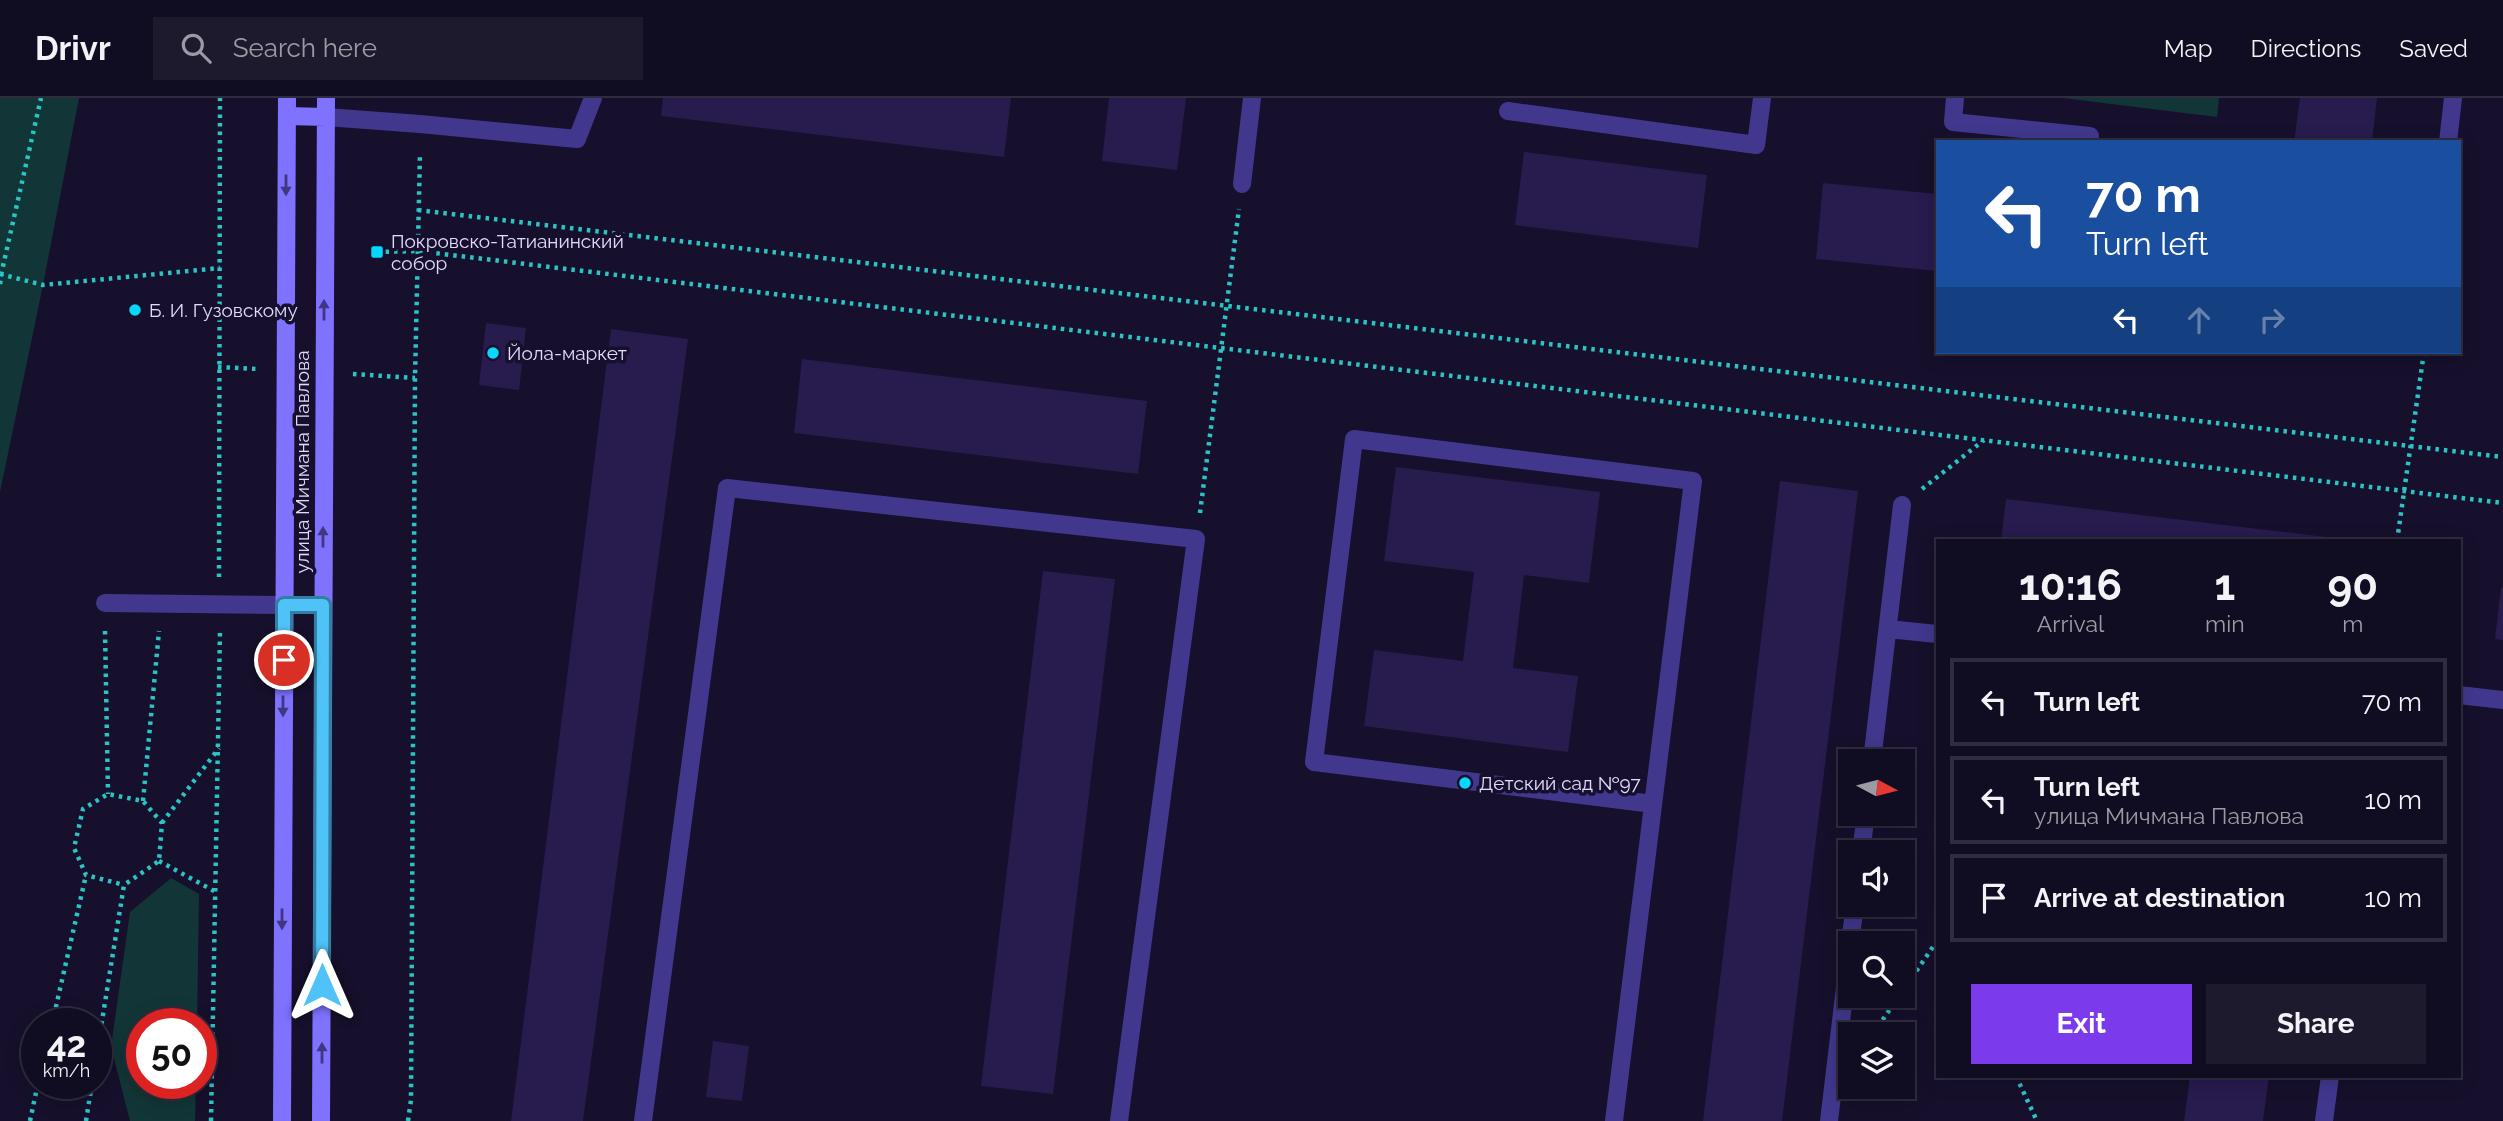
<!DOCTYPE html>
<meta charset="utf-8">
<style>
body{margin:0;font-family:Raleway,sans-serif;background:#1e1a2e;color:#f1f3f6;height:100vh;display:flex;flex-direction:column;font-size:26px;white-space:nowrap}
*{box-sizing:border-box;margin:0}
p{font-size:23px;color:#9c9ba5}
.icon{flex:none;width:38px;height:38px;fill:none;stroke:currentColor;stroke-width:2;stroke-linecap:round;stroke-linejoin:round}
.map{position:relative;flex:1;overflow:hidden}
.panel{position:absolute;left:1936px;top:441px;width:525px;height:539px;display:flex;flex-direction:column;background:#100c21;border-radius:0px;box-shadow:0 4px 18px #0003,0 0 0 2px #302c3f}
.panel>*{flex:none}
.hud{position:absolute;left:1936px;top:42px;width:525px;height:214px;border-radius:0px;box-shadow:0 4px 18px #0003,0 0 0 2px #302c3f;background:#1a4fa0;color:#fff;overflow:hidden}
.needle{width:46px;rotate:97deg}
.controls{position:absolute;left:1838px;top:651px;display:grid;gap:14px}
.controls a{display:grid;place-items:center;width:77px;height:77px;border-radius:0px;background:#100c21;box-shadow:0 4px 18px #0003,0 0 0 2px #302c3f;font-size:35px}
.speed{position:absolute;left:21px;top:910px;display:flex;gap:14px;font-size:35px;font-weight:700;text-align:center}
.speed>*{display:grid;place-content:center;width:91px;height:91px;border-radius:50%;background:#100c21;box-shadow:0 4px 18px #0003,0 0 0 2px #302c3f;line-height:1}
.speed small{font-size:18px;font-weight:400}
.speed .limit{border:10px solid #d22;background:#fff;color:#111}
.pin{position:absolute;display:grid;place-items:center;width:60px;height:60px;color:#fff;margin:-30px;border:4px solid #fff;border-radius:50%;box-shadow:0 2px 7px #0007}
.me{position:absolute;width:77px;margin:-38px;rotate:0deg;stroke-linejoin:round;filter:drop-shadow(0 0 5px #0008)}
.turn{display:flex;align-items:center;gap:24px;height:147px;padding:0 35px;font-size:32px}
.turn .icon{width:91px;height:91px;stroke-width:2.5}
.turn b{display:block;font-size:49px;line-height:60px}
.lanes{display:flex;align-items:center;height:66px;padding:0 35px;background:#0003;justify-content:center;gap:35px;direction:ltr}
.lanes .off{opacity:.35}
.eta{display:flex;justify-content:space-evenly;align-items:center;height:119px;text-align:center}
.eta b{font-size:42px;font-weight:700;line-height:49px}
.action{display:flex;gap:14px;margin-top:auto;padding:14px 35px}
.action a{flex:1;height:80px;border-radius:0px;background:#7c3aed;color:#fff;font-size:28px;font-weight:700;line-height:80px;text-align:center}
.action a+a{background:#1e1a2e;color:#f1f3f6}
ul{padding:0;list-style:none}
li{display:flex;align-items:center;gap:21px;height:88px;margin:0 14px 10px;padding:0 21px;border:4px solid #302c3f;border-radius:0px}
li div{flex:1}
li b{display:block;font-size:26px}
li em{font-style:normal}
header{display:flex;align-items:center;gap:42px;box-sizing:border-box;height:98px;padding:0 35px;background:#100c21;border-bottom:2px solid #302c3f}
header strong{font-size:33px}
nav{display:flex;gap:38px;margin-inline-start:auto;font-size:24px}
.search{width:490px;height:63px;background:#1e1a2e;display:flex;align-items:center;gap:18px;box-sizing:border-box;padding:0 24px;border-radius:0px;color:#9c9ba5;font-size:26px}
.map>svg:first-child{display:block}
.green{fill:#123637}
.building{fill:#281b4e}
.lines{fill:none;stroke-linecap:round;stroke-linejoin:round}
.path{stroke:#2ac4c4;stroke-width:4.5;stroke-dasharray:3.5 5;stroke-linecap:butt}
.lane{stroke:#41388e;stroke-width:18}
.secondary{stroke:#7e72ff;stroke-width:18}
.oneway{fill:#403780}
.route-casing{stroke:#337fa1;stroke-width:18}
.route{stroke:#4fc3f7;stroke-width:12}
.poi-dot{fill:#07d8ff;stroke:#16102c;stroke-width:2.5}
.labels{text-anchor:middle;dominant-baseline:central;stroke-width:7;stroke-linejoin:round;paint-order:stroke}
.poi-label{font-size:19px;fill:#e1dbff;stroke:#16102c;text-anchor:start}
.street-label{font-size:19px;fill:#e1dbff;stroke:#16102c}
</style>
<header>
<strong>Drivr</strong>
<div class="search"><svg class="icon" aria-label="search" viewBox="0 0 24 24"><circle cx="10" cy="10" r="6"/><path d="M15 15l6 6"/></svg>Search here</div>
<nav><a>Map</a><a>Directions</a><a>Saved</a></nav>
</header>
<div class="map">
<svg width="2503" height="1023" viewBox="0 0 2503 1023">
<rect width="100%" height="100%" fill="#16102c"/>
<!-- green -->
<path class="green" d="M0 0H79L43 187 0 394Z
M2063 0H2219L2217 19Z
M171 780 199 796 197 926H142V985H196L195 1023H130L111 949 130 814Z"/>
<!-- building -->
<path class="building" d="M663 0H1011L1004 59 661 18Z
M1109 0H1186L1177 72 1102 63Z
M2300 0H2377L2372 44H2294Z
M1524 54 1707 77 1698 150 1515 127Z
M1823 85 1937 96V173L1816 161Z
M486 225 526 230 519 292 479 287Z
M611 231 688 241 583 1023H511Z
M802 261 1147 303 1138 376 794 335Z
M1396 369 1600 394 1589 485 1524 477 1513 570 1578 578 1568 654 1364 628 1374 552 1463 563 1474 474 1384 463Z
M1780 383 1858 393 1782 1023H1703Z
M2006 401 2343 441V443H2001Z
M1043 473 1115 481 1053 996 981 988Z
M2501 490H2503V542L2495 541Z
M713 943 749 948 742 1003 706 999Z
M2190 978H2269L2263 1023H2184Z"/>
<g class="lines">
<!-- path -->
<path class="path" d="M418 112 2503 359
M377 154 418 153 2503 405
M0 176 43 187 220 170
M1 177 41 0
M0 186 2 176
M218 269 258 271
M353 276 415 280
M1922 391 1984 342
M1200 415 1239 111
M2397 443 2424 254
M219 479 220 0
M105 533 108 696
M143 703 159 533
M162 725 219 650
M159 763 216 794
M1902 894 1937 843
M52 926 86 777
M1873 936 1899 898
M96 960 124 787 159 763 162 725 143 703 108 696 83 711 74 750 86 777 124 787
M2016 978 2037 1023
M30 1023 38 985
M86 1023 92 985
M211 1023 220 533
M408 1023 411 1002 415 280 420 55"/>
<!-- lane -->
<path class="lane" d="M1955 0 1953 24 2090 38
M1508 13 1756 47 1762 0
M326 19 420 26 577 41 593 0
M2448 44 2453 0
M1242 86 1252 0
M105 505 284 507
M1888 531 1937 536
M2459 597 2503 602
M1872 663 1902 407
M1861 754 1866 716
M1850 845 1855 807
M643 1023 727 390 1196 441 1119 1023
M1614 1023 1693 383 1354 341 1314 664 1653 706
M1829 1023 1850 848
M2324 1023 2330 978"/>
<!-- secondary -->
<path class="secondary" d="M287 18 326 19
M284 507H323
M282 1023 287 0
M321 1023 326 0"/>
</g>
<!-- one-way arrows -->
<defs><path id="oneway-solid" d="M-6-.8H1V-3.2L6.5 0L1 3.2V.8H-6Z" transform="scale(1.75)"/></defs>
<g class="oneway">
<use href="#oneway-solid" transform="translate(286 87) rotate(90)"/>
<use href="#oneway-solid" transform="translate(324 212) rotate(-90)"/>
<use href="#oneway-solid" transform="translate(323 439) rotate(-90)"/>
<use href="#oneway-solid" transform="translate(283 608) rotate(90)"/>
<use href="#oneway-solid" transform="translate(282 821) rotate(90)"/>
<use href="#oneway-solid" transform="translate(322 955) rotate(-90)"/>
</g>
<g class="lines">
<!-- route casing -->
<g class="route-casing">
<path id="route" d="M284 562V507H323L322 887"/>
</g>
<!-- route -->
<use href="#route" class="route"/>
</g>
<!-- markers -->
<g class="poi-dot">
<rect x="370" y="147" width="14" height="14" rx="3.5"/>
<circle cx="135" cy="212" r="7"/>
<circle cx="493" cy="255" r="7"/>
<circle cx="1465" cy="685" r="7"/>
</g>
<g class="labels">
<!-- poi labels -->
<g class="poi-label">
<text x="391" y="143">Покровско-Татианинский<tspan x="391" dy="22">собор</tspan></text>
<text x="149" y="212">Б. И. Гузовскому</text>
<text x="507" y="255">Йола-маркет</text>
<text x="1479" y="685">Детский сад №97</text>
</g>
<!-- street labels -->
<g class="street-label">
<text transform="translate(302 364) rotate(-90)">улица Мичмана Павлова</text>
</g>
</g>
</svg>
<div class="controls">
<a><svg class="needle" viewBox="-14 -14 28 28"><path d="M0-13l5 13h-10z" fill="#e53935"/><path d="M0 13l5-13h-10z" fill="#9c9ba5"/></svg></a>
<a><svg class="icon" aria-label="sound" viewBox="0 0 24 24"><path d="M4 9h4l5-4v14l-5-4H4zM17 9q2 3 0 6"/></svg></a>
<a><svg class="icon" aria-label="search" viewBox="0 0 24 24"><circle cx="10" cy="10" r="6"/><path d="M15 15l6 6"/></svg></a>
<a><svg class="icon" aria-label="layers" viewBox="0 0 24 24"><path d="M12 4l9 5-9 5-9-5zM3 14l9 5 9-5"/></svg></a>
</div>
<div class="speed"><div>42<small>km/h</small></div><div class="limit">50</div></div>
<div class="pin" style="left:284px;top:562px;background:#d93025"><svg class="icon" aria-label="arrive" viewBox="0 0 24 24"><path d="M6 21V4h12l-3 4 3 4H6"/></svg></div>
<svg class="me" style="left:322px;top:887px" viewBox="-20 -20 40 40"><path d="M0-17L14 15 0 8-14 15z" fill="#4fc3f7" stroke="#fff" stroke-width="4"/></svg>
<div class="hud">
<div class="turn"><svg class="icon" aria-label="left" viewBox="0 0 24 24"><path d="M17 20v-9H6M10 6l-5 5 5 5"/></svg><div><b>70 m</b>Turn left</div></div>
<div class="lanes"><svg class="icon" aria-label="left" viewBox="0 0 24 24"><path d="M17 20v-9H6M10 6l-5 5 5 5"/></svg><svg class="icon off" aria-label="ahead" viewBox="0 0 24 24"><path d="M12 20V5M6 11l6-6 6 6"/></svg><svg class="icon off" aria-label="right" viewBox="0 0 24 24"><path d="M7 20v-9h11M14 6l5 5-5 5"/></svg></div>
</div>
<section class="panel">
<div class="eta">
<div><b>10:16</b><p>Arrival</p></div>
<div><b>1</b><p>min</p></div>
<div><b>90</b><p>m</p></div>
</div>
<ul>
<li><svg class="icon" aria-label="left" viewBox="0 0 24 24"><path d="M17 20v-9H6M10 6l-5 5 5 5"/></svg><div><b>Turn left</b></div><em>70 m</em></li>
<li><svg class="icon" aria-label="left" viewBox="0 0 24 24"><path d="M17 20v-9H6M10 6l-5 5 5 5"/></svg><div><b>Turn left</b><p>улица Мичмана Павлова</p></div><em>10 m</em></li>
<li><svg class="icon" aria-label="arrive" viewBox="0 0 24 24"><path d="M6 21V4h12l-3 4 3 4H6"/></svg><div><b>Arrive at destination</b></div><em>10 m</em></li>
</ul>
<div class="action"><a>Exit</a><a>Share</a></div>
</section>
</div>
